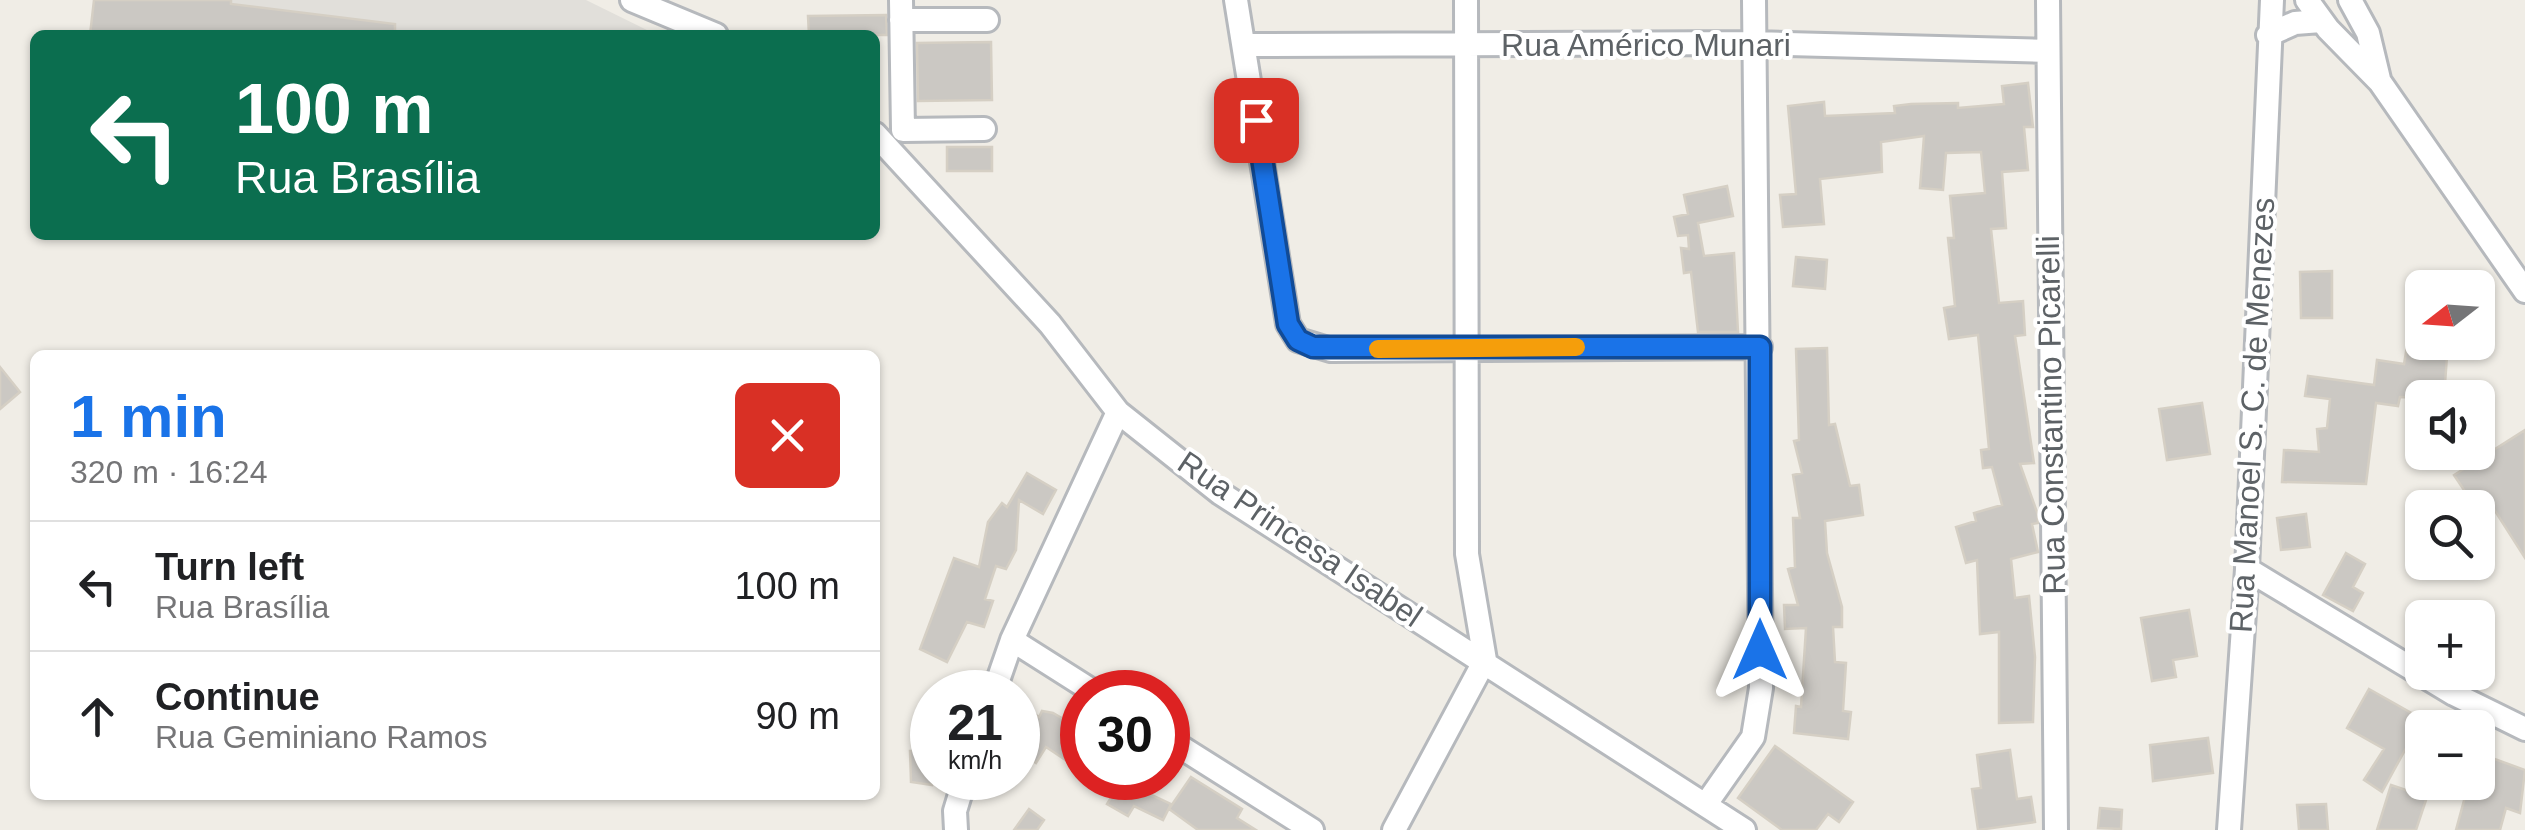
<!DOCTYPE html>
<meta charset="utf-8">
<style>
body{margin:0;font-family:Arial,sans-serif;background:#f2f2f2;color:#202124;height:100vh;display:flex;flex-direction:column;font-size:38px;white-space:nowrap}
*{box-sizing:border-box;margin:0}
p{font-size:32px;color:#757577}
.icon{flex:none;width:55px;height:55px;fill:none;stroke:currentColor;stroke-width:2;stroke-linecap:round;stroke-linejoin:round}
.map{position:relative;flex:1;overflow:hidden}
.details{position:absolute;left:30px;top:350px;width:850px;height:450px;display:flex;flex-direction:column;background:#fff;border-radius:15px;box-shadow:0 2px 8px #0004}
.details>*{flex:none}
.hud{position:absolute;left:30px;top:30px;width:850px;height:210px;border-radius:15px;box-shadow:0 2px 8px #0004;background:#0b6e4f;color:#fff;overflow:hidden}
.needle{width:65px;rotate:253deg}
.controls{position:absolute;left:2405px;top:270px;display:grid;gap:20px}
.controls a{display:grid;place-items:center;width:90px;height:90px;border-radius:15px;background:#fff;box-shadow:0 2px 8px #0004;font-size:50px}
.speed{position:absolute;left:910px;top:670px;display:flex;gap:20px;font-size:50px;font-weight:700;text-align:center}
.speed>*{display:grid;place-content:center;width:130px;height:130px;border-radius:50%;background:#fff;box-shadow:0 2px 8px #0004;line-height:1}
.speed small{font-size:25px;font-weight:400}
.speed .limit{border:15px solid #d22;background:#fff;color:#111}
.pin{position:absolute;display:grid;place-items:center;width:85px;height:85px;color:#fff;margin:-42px;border-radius:20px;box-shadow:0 5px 15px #0006}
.me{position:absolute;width:110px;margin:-55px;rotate:0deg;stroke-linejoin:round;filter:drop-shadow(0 0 8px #0008)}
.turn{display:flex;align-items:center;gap:35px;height:210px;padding:0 40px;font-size:45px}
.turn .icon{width:130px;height:130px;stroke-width:2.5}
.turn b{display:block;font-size:70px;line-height:85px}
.round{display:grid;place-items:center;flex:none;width:105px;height:105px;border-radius:15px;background:#f2f2f2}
.headline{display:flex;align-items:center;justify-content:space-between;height:170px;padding:0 40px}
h1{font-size:60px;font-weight:600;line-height:75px;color:#1a73e8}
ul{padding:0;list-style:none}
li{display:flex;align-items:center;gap:30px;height:130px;padding:0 40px;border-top:2px solid #e0e0e0}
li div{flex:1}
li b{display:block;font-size:38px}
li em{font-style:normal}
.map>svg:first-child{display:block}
.industrial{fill:#e1dfda}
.building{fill:#cbc8c3;stroke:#d5cfc4;stroke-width:2.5}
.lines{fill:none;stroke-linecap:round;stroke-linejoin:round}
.minor-casing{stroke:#b6b9bd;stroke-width:28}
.minor{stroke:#fff;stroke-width:22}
.route-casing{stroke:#114b97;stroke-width:25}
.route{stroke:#1a73e8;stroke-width:18}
.slow{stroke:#f59e0b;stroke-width:18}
.labels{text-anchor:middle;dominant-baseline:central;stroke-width:8;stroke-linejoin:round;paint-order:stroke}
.street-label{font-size:32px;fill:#5d6266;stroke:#fff}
</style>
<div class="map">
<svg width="2525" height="830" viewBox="0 0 2525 830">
<rect width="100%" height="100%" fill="#f0ede6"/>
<!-- industrial -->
<path class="industrial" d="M94 0H586L649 31 648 35H90Z"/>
<!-- building -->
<path class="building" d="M94 0H231V4L395 24V35H90Z
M886 15 887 35H809L808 16Z
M991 42 992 100 918 101 917 43Z
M2028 83 2033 127H2024L2028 170 2002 172 2006 228 1991 229 1999 303 2023 301 2025 335 2015 336 2034 463 2020 464 2038 515V523L2032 524 2038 552 2011 559 2015 598 2029 596 2035 657 2033 722 1999 723V632L1980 634 1977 560 1966 563 1956 527 1976 521 1974 513 2002 505 1992 467 1983 468 1981 450 1989 449 1978 335 1949 339 1944 308 1955 306 1948 238H1954L1950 196 1985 193 1981 152 1946 153 1943 190 1920 188 1924 136 1881 142 1882 172 1820 179 1824 224 1783 227 1780 195 1796 194 1788 106 1824 102 1825 116 1895 113 1894 106 1911 104 1958 103V108L2004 104 2002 86Z
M947 147H992V171H947Z
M1727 186 1733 216 1698 223 1704 256 1734 253 1738 332H1698L1691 272 1684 273 1681 248 1689 249 1688 235 1678 236 1674 217 1688 214 1684 195Z
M1796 257 1827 260 1825 289 1793 286Z
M2332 271V318H2301L2300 272Z
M2413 310H2422V342H2448L2444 398 2400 397 2398 406 2376 403 2366 484 2282 482 2284 450 2319 452 2317 429 2327 428 2330 399 2305 396 2308 376 2374 385 2377 360 2404 364Z
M1827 348 1829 425 1835 424 1850 486 1859 485 1863 515 1825 521 1827 553 1842 607V627H1833L1835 662 1846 663 1843 711 1851 712 1848 739 1794 733 1796 706 1801 707 1806 628 1785 629 1784 605H1798L1788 569 1795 567 1793 518H1800L1793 475 1802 473 1794 441 1799 440 1796 349Z
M0 367 20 392 0 409Z
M2202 403 2210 454 2167 460 2159 409Z
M2525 430V558L2490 503 2478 511 2454 475Z
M1027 473 1056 490 1043 514 1019 500 1016 550 1006 569 996 566 985 599 993 601 984 627 967 622 947 662 920 649 954 558 979 567 988 522 1002 503 1007 507Z
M2306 514 2310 547 2281 550 2277 518Z
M2346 553 2365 564 2353 587 2363 593 2353 611 2323 595Z
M2189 610 2197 656 2173 660 2176 677 2152 681 2141 618Z
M2369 689 2422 719 2382 792 2364 780 2384 749 2347 728Z
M1018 702 1039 717 1042 711 1053 713 1082 730V771L1046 747 1036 763 1018 752Z
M2208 738 2213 773 2153 781 2150 745Z
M1775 746 1853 802 1839 822 1828 814 1816 830H1782L1738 798Z
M932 750V785L911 782 910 751Z
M2010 750 2017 799 2031 797 2035 822 1978 830 1972 789 1981 788 1977 755Z
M2478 753 2525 770 2520 813 2506 808 2500 830H2456L2469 782H2478Z
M1191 777 1242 809 1237 818 1256 830H1198L1169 809Z
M1087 778H1151L1143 791 1171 804 1163 820 1134 806 1128 816 1107 804 1115 791 1086 783Z
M2391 785 2427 797 2416 830H2377Z
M2326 804 2328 830H2299L2297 805Z
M2100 808 2122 810 2121 829 2098 828Z
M1029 809 1044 820 1037 830H1014Z"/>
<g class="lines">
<!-- minor casing -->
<g class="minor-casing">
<path id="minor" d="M632 0 716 35
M901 0 903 130 984 129
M1236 0 1288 324 1298 340 1331 350 1760 347
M2048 0 2056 830
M2307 0 2328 29 2380 82 2525 291
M2350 0 2368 33 2379 79
M901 20H987
M2268 35 2295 23 2321 21
M1244 45 1754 43 2048 51
M875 134 1050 324 1118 412 1220 493 1744 830
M2247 569 2454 694 2525 729
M1012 640 1094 692
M994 692 1012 640 1118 412
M1168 739 1312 830
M1706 804 1753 737 1761 688 1754 0
M956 830 955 811 965 778
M1394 830 1485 660 1467 554 1466 0
M2229 830 2247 569 2272 0"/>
</g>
<!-- minor -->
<use href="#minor" class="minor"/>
</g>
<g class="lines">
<!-- route casing -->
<g class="route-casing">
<path id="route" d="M1256 120 1288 324 1298 340 1313 347H1760V650"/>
</g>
<!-- route -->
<use href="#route" class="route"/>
<!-- slow -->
<path class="slow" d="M1378 349 1576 347"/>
</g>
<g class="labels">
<!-- street labels -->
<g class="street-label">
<text x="1646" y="45">Rua Américo Munari</text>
<text transform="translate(2051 415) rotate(-91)">Rua Constantino Picarelli</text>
<text transform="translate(2252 415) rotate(-87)">Rua Manoel S. C. de Menezes</text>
<text transform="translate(1300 539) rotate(34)">Rua Princesa Isabel</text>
</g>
</g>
</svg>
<div class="controls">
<a><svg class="needle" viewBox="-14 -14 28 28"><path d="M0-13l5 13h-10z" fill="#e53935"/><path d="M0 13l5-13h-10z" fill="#757577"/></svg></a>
<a><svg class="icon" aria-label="sound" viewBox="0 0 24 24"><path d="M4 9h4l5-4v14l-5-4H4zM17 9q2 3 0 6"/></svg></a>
<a><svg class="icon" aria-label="search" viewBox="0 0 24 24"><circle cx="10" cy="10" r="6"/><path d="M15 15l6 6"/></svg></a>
<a>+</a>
<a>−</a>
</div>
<div class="speed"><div>21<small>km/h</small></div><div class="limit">30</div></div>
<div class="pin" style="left:1256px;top:120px;background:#d93025"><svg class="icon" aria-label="arrive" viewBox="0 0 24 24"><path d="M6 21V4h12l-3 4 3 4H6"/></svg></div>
<svg class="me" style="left:1760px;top:650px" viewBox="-20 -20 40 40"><path d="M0-17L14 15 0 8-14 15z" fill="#1a73e8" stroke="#fff" stroke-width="4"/></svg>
<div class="hud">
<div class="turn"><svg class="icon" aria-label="left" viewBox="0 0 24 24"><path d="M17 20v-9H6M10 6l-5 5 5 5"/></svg><div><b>100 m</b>Rua Brasília</div></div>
</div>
<section class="details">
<div class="headline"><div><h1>1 min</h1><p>320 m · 16:24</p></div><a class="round" style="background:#d93025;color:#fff"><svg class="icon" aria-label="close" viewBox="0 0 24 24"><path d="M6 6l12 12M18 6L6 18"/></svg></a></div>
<ul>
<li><svg class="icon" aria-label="left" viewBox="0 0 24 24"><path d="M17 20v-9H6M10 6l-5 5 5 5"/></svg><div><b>Turn left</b><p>Rua Brasília</p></div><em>100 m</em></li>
<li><svg class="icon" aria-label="ahead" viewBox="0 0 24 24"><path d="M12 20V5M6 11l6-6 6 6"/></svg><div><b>Continue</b><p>Rua Geminiano Ramos</p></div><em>90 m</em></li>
</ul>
</section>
</div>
